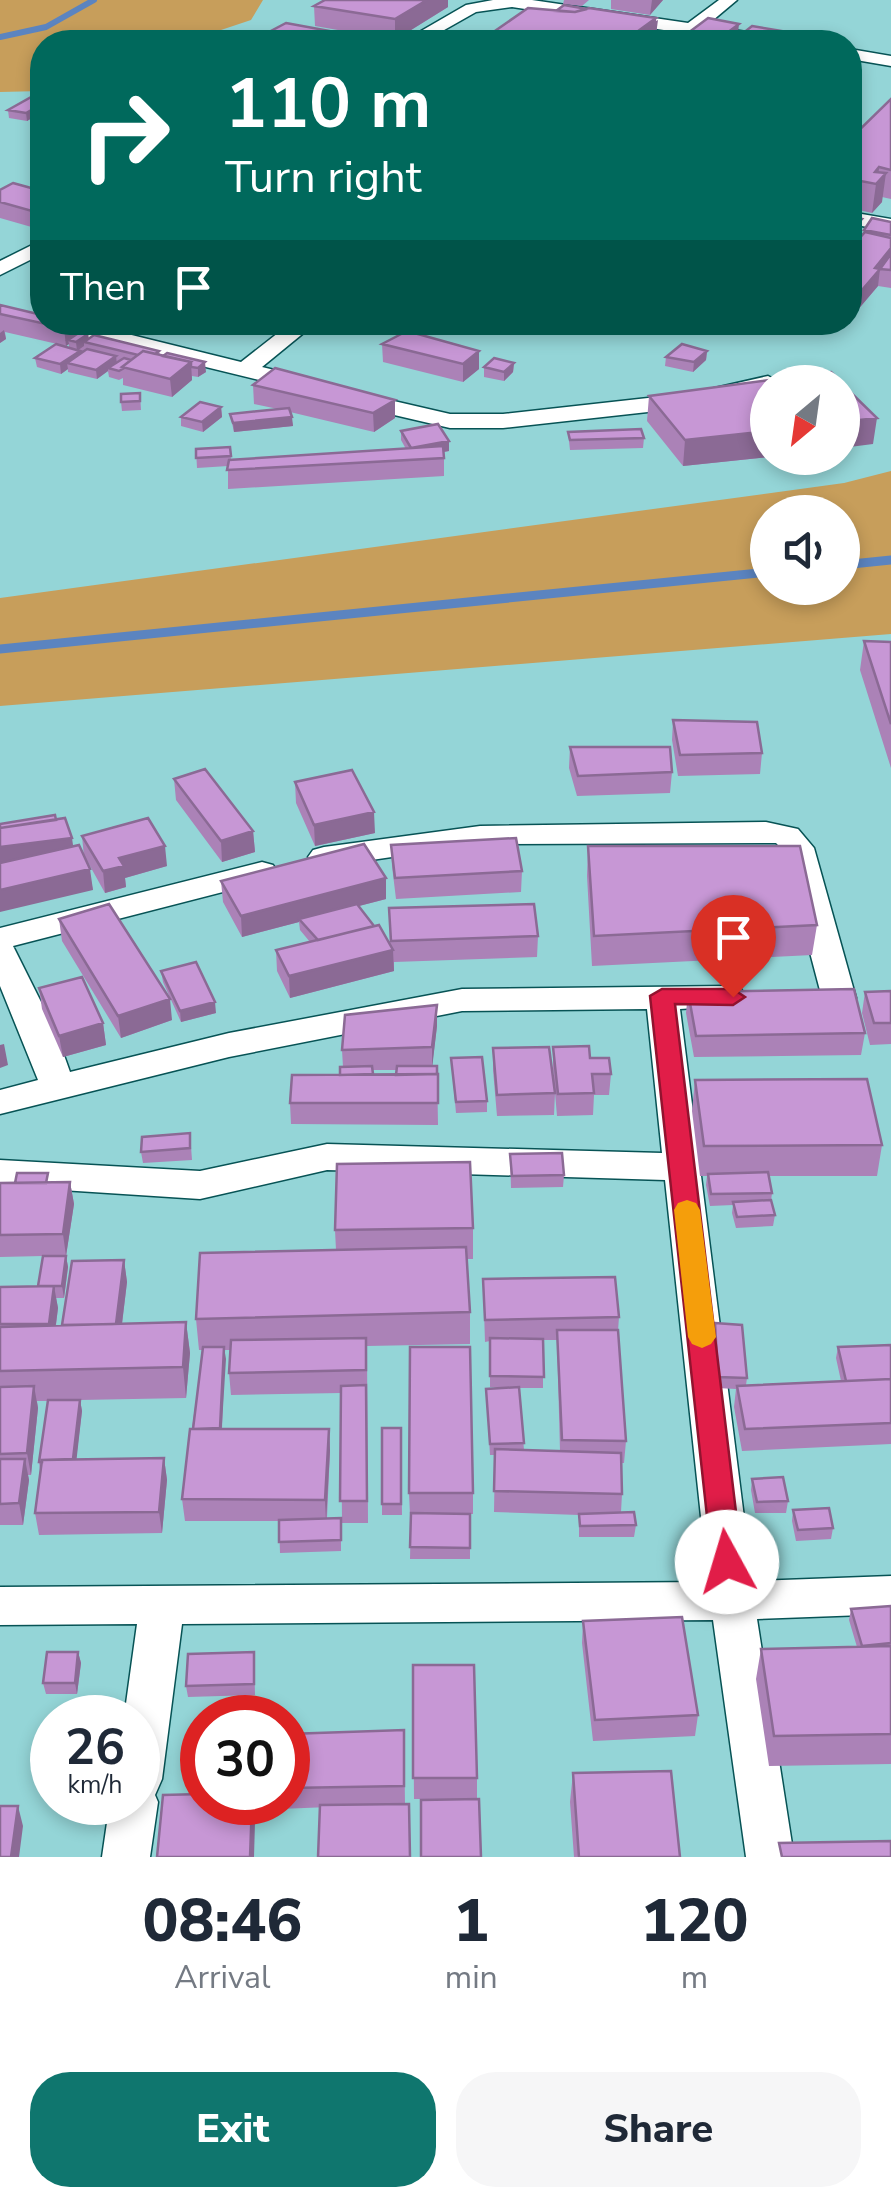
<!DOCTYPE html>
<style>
body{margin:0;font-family:"Nunito Sans",sans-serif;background:#f6f6f7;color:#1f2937;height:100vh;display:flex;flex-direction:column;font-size:38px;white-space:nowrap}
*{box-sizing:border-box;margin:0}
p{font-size:32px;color:#747a83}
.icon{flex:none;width:55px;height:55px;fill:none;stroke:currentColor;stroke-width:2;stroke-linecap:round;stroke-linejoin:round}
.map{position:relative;height:1857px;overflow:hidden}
.panel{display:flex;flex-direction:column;background:#fff;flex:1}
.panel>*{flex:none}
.hud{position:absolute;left:30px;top:30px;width:832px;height:305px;border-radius:40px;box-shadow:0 5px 15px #0003;background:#00695c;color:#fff;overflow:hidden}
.needle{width:65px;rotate:209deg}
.buttons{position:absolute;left:750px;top:365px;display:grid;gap:20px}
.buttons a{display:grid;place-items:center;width:110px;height:110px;border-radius:50%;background:#fff;box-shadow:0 5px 15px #0003;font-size:50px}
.speed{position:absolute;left:30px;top:1695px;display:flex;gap:20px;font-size:50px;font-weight:700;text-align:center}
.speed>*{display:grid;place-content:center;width:130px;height:130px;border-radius:50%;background:#fff;box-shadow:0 5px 15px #0003;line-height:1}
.speed small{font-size:25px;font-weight:400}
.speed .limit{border:15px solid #d22;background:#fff;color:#111}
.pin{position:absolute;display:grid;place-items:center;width:85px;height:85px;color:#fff;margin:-102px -42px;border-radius:50% 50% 50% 0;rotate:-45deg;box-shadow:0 0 10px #0007}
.pin .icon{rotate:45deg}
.me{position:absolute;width:110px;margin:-55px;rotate:354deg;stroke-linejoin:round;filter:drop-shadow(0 0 8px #0008)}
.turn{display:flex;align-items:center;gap:35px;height:210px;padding:0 30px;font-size:45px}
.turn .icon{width:130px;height:130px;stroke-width:2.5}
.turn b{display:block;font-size:70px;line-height:85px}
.then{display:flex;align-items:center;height:95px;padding:0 30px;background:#0003;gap:20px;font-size:38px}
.eta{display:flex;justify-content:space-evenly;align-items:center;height:170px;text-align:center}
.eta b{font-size:60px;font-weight:800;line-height:70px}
.primary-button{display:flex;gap:20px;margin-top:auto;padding:20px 30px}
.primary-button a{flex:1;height:115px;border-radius:40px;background:#0f766e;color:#fff;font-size:40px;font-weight:800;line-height:115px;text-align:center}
.primary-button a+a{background:#f6f6f7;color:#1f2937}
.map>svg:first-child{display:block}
.green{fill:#c79e5b;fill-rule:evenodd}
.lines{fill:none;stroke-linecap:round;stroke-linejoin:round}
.stream-far1{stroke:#5b84c0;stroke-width:6}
.stream{stroke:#5b84c0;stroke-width:9}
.street-casing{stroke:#075355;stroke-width:3}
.street{fill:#fff;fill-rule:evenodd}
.wall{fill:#ab82b7;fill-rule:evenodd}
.shaded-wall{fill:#8b6a95}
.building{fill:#c797d5;stroke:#8b6a95;stroke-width:2.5}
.route{fill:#e11d48;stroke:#92132f;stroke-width:2.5}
.slow{fill:#f59e0b}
</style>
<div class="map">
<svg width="891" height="1857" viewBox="0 0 891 1857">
<rect width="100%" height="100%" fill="#94d5d7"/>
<!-- green -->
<path class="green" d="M0 0H263L251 20 185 42H42V91L0 92Z
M891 471V634L0 706V598L844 483ZM768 512H842V588H768Z"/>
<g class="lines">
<!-- stream-far1 -->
<path class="stream-far1" d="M0 37 46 27 94 0"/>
<!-- stream -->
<path class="stream" d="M842 565 891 560
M0 649 768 572"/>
<!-- street casing -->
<g class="street-casing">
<path id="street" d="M493 0H532L688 23 719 0H737L706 26 780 37 789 42H749L695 34 681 42 673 37 677 32 512 7 476 12 423 42H402L466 5Z
M850 49 891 56V66L850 59Z
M850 212 891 219V231L850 224Z
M42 240V254L0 275V261Z
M42 317V322H79L241 362 292 322H317L262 367 316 380 320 385 308 392 42 327 39 322Z
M768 376 779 382H768V390L693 407 503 428H450L347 404 343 399 355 392 450 414H503L693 393Z
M766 822 798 829 814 848 856 998 851 1006 839 1009 827 1006 822 998 783 850 776 843 480 844 324 867 313 864 308 857 313 850 324 847 480 826Z
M262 862 273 865 278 872 273 879 13 946 55 1030 70 1072 229 1033 462 989 729 986 741 989 746 997 741 1005 680 1009 752 1581 891 1576V1614L757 1619 794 1857H746L713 1620 182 1624 162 1779 155 1795 158 1802 150 1857H102L110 1802H138V1718H124L137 1624 0 1625V1587L708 1582 665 1180 327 1170 200 1199 0 1186V1160L200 1171 327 1144 662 1153 647 1009 462 1011 229 1057 0 1114V1090L38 1080 0 986V928Z"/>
</g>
<!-- street -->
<use href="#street" class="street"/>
</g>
<!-- wall -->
<path class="wall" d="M564 0H589L582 6 563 4Z
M611 0H663L650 15 611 9Z
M314 6 448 7 395 40 315 26Z
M656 19 657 34 655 42H479Z
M42 91V112L27 121 9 118 8 110Z
M891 99V199L882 197V202L872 213 850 208V139Z
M0 190 42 191V230L0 218Z
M891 222V288L878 286 850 319V249L864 233V230Z
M42 250V271H39L37 254Z
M0 305 42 322H73L75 336 88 334 89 339 159 351 160 355 206 372 198 377 192 376V380L172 397 123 385V378L119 380 109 377 108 371 97 379 68 372V369L61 374 37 367 35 358 69 348V344L66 346 5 332 6 339 0 343Z
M811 322H847L841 329Z
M382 344 479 351V369L463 382 383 362Z
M707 351 706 360 693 372 665 366 666 357Z
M514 363 513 372 504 381 484 377V367Z
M768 382V457L683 466 647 421 649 396Z
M253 385 395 418 374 432 290 412 293 426 234 432 230 414 278 409 254 404Z
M140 393 141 410 122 411 121 402Z
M221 407 222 417 203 432 181 426V417Z
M401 431 449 451 444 452V476L228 489V466L197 468 196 449 230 447 231 460 406 449 401 440Z
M568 432 644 438 643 448 570 450Z
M864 641 891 642V768L860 670Z
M673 720 762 753 760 774 678 776 672 740Z
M570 747 672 772 670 793 577 796 569 768Z
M174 779 253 831 255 852 222 862 176 800Z
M295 782 375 833 315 846 296 803Z
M56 820 73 846 84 857 82 836 167 866 125 878 126 887 105 893 85 857 93 890Z
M391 845 522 871 521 892 396 899 392 866Z
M588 846 817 925 812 955 592 966 587 876Z
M386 878V899L359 906 390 945 389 908 538 936 537 957 394 962V971L290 998 277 971 276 950 310 942 300 930 299 922 242 937 223 902 221 881Z
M59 919 172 1020 121 1038 62 941Z
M161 971 216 1013 181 1022 163 982Z
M39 988 103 1023 106 1045 63 1057 42 1009Z
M891 991V1044L870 1045 862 1013 865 992Z
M688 992 865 1033 861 1055 694 1057 686 1013Z
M437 1005V1026L432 1066H437L438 1125 291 1124 290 1103 340 1075 343 1067 342 1050ZM373 1070H396V1075H373Z
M553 1047 590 1058 611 1074 609 1095H594L593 1115 557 1116 553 1069Z
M493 1048 555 1093 554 1115 497 1116 493 1070Z
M451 1058 487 1101V1112L456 1113Z
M695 1080 882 1145 877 1176H768L772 1193 771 1201 775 1215 773 1226 736 1228 732 1213 733 1205 710 1206 706 1185 707 1176H700L692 1111Z
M190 1133 192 1160 143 1163 141 1152Z
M510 1154 564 1175 563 1187 511 1188Z
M70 1182 74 1204 66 1256 68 1267 64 1298H56L58 1308 56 1325H62L124 1260 127 1282 122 1324 186 1322 190 1353 186 1398 80 1400 82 1411 76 1459 164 1458 167 1480 162 1533 39 1535 35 1513 40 1470 39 1462 48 1401H37L38 1408 31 1475H28L29 1480 23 1525H0V1287L38 1286 43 1256 0 1257V1183Z
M473 1228V1259H467L470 1312V1344L367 1346 368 1523H342L341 1393 231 1395 229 1373 230 1350H225L222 1429H329L330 1451 327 1518H341V1551L280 1553 279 1521H185L182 1499 203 1350H199L196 1319 336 1250 335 1230Z
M483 1279 619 1317 618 1331 626 1441 624 1463H621L622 1494 621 1512 636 1525 634 1537H579V1515L494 1512 495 1455H490L486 1389 510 1388 490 1387V1341L485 1342ZM543 1340H557L560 1451 524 1450 519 1388H543Z
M715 1323 747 1378 746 1385 841 1381 836 1358 838 1347 891 1345V1444L742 1451 734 1407 736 1389 717 1388 714 1335Z
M382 1428H401L402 1515H382Z
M752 1479 788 1501 786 1513H755L751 1490Z
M409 1493H473V1514H470V1559H410L411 1515H410Z
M793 1510 833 1528 831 1539 796 1541 792 1521Z
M891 1606V1764L769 1766 756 1679 761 1649 857 1647 849 1620 851 1609Z
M583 1621 698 1715 695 1736 593 1741 582 1643Z
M78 1652 81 1663 77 1694H46L43 1683Z
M254 1652 255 1695 188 1697 186 1686Z
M413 1665 477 1778V1799H414Z
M404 1730 405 1804 254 1810V1857H157L202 1802H288V1734Z
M573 1773 680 1857H574L570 1802Z"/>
<!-- shaded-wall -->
<path class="shaded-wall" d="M427 0H448V7L395 40V19Z
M652 0H663L650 15Z
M656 18V21L658 20 655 42H623Z
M739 24 737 42H716V41Z
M788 32 787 42H778Z
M42 104V112L27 121 26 113Z
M879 167 878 182 886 173 882 202 872 213 876 184 875 172Z
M42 212V230L39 213Z
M862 219 860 236 850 247V232Z
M891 248V262L880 269 878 286 850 319V304Z
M72 322H73L75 339 68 340 69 344 66 346 64 328Z
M4 330 6 339 0 343V333Z
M88 334 89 343 84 342V346L77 351 76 342Z
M80 351 81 360 67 363 68 369 61 374 60 364Z
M479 351V369L463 382V364Z
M707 351 706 360 693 372 694 362Z
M116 356 117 365 108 368V371L97 379 96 370Z
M191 362 192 380 172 397 170 379Z
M205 362 206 372 198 377V368Z
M514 363 513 372 504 381V372Z
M395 400V418L374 432 373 413Z
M221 407 222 417 203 432 202 422Z
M292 417 293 426 234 432 233 423Z
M877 418 873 444 842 448V422Z
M768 431V457L683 466 685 440Z
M449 441V451L411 457V448Z
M374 812 375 833 315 846 314 825Z
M253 831 255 852 222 862 221 841Z
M72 838 75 859 0 869V847Z
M165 846 167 866 125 878 126 887 105 893 103 871 119 858Z
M90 869 93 890 0 912V890Z
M386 878V899L301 921 299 919V922L242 937 241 916Z
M393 950 394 971 290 998 289 976Z
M170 999 172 1020 121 1038 118 1016Z
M215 1002 216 1013 181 1022 180 1011Z
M437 1005V1026L432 1069V1047Z
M103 1023 106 1045 63 1057 59 1036Z
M4 1044 8 1065 0 1068V1045Z
M70 1182 74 1204 66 1256 63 1234Z
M66 1256 68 1267 64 1298 62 1286Z
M124 1260 127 1282 119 1348 115 1326Z
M54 1286 58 1308 53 1346 49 1324Z
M186 1322 190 1353 186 1398 183 1367Z
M224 1347 226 1359 221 1440 220 1428Z
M34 1386 38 1408 31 1475 27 1453Z
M80 1400 82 1411 75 1473 73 1462Z
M329 1429 330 1451 326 1522 325 1500Z
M164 1458 167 1480 162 1533 159 1512Z
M25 1459 29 1480 23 1525 19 1503Z
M78 1652 81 1663 77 1694 75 1683Z
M252 1802H253L255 1822 254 1857H250Z
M18 1806 23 1826 19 1857H11Z"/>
<!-- building -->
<path class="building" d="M325 0H427L395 19 314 6Z
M564 5 587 9 575 12 556 11Z
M528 8 575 12 589 8 656 18 623 42 560 35 550 42H479Z
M708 18 739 24 716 41 725 42H676Z
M286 23 368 38 361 42H261L252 41Z
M752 26 788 32 778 42H732Z
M42 91V104L26 113 8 110Z
M891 99V170L879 167 875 172 886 173 876 184 850 179V139Z
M13 183 42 191V212L39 213 0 202V190Z
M850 216 862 219 850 232Z
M872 218 891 222V235L864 230Z
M865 232 891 238V248L875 268 880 269 891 254V270L880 269 850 304V249Z
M0 305 42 315V322H72L64 328 0 314Z
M407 331 479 351 463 364 382 344Z
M80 332 88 334 76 342 68 340Z
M94 335 159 351 155 354 143 351 138 355 84 342Z
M56 344 80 351 60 364 35 358Z
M682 344 707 351 694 362 666 357Z
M87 349 116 356 96 370 67 363Z
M143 351 191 362 170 379 122 367Z
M167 353 205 362 198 368 191 367V362L163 356Z
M124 358 131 360 122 367 124 368 119 371 108 368Z
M494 358 514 363 504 372 484 367Z
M275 368 395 400 373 413 253 385Z
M831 372 841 382H768V431L685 440 649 396Z
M842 384 877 418 842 422Z
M140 393V401L121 402V394Z
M200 402 221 407 202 422 181 417Z
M289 408 292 417 233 423 230 414Z
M438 424 449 441 411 448 401 431Z
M641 429 644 438 570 440 568 432Z
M443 446 444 458 227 470 229 460Z
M230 447 231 456 196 458V449Z
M864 641 891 642V724Z
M673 720 757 722 762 753 680 755Z
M570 747H670L672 772 578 776Z
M205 769 253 831 221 841 174 779Z
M352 770 374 812 314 825 295 782Z
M55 815 56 820 0 828V824Z
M65 818 72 838 0 847V828Z
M148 818 165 846 119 858 124 866 103 871 82 836Z
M516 838 522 871 395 878 391 845Z
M364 844 386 878 241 916 221 881Z
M79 845 90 869 0 890V863Z
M588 846H800L817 925 594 936Z
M109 904 170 999 118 1016 59 919Z
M357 904 374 926 318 940 299 919Z
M534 904 538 936 391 941 389 908Z
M379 925 393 950 289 976 276 950Z
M196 962 215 1002 180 1011 161 971Z
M82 977 103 1023 59 1036 39 988Z
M854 989 865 1033 696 1036 688 992Z
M891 991V1023H874L865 992Z
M437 1005 432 1047 342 1050 345 1015Z
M589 1046 590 1058H609L611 1074H592L594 1093 558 1094 553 1047Z
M549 1047 555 1093 497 1095 493 1048Z
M482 1057 487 1101 456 1102 451 1058Z
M372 1066 373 1074 340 1075V1067Z
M397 1066H437V1074L396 1075Z
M438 1074V1103H290L292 1075Z
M867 1079 882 1145 704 1146 695 1080Z
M190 1133V1148L141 1152 142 1137Z
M562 1153 564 1175 512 1176 510 1154Z
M470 1162 473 1228 335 1230 337 1164Z
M768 1172 772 1193 711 1194 708 1174Z
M17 1173H48L46 1183H15Z
M70 1182 63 1234 0 1235V1183Z
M771 1200 775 1215 737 1217 733 1202Z
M466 1247 470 1312 196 1319 200 1253Z
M43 1256H66L62 1286H38Z
M124 1260 116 1324 62 1325 72 1261Z
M615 1277 619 1317 485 1320 483 1279Z
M54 1286 49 1324H0V1287Z
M186 1322 183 1367 0 1371V1327Z
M715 1323 742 1325 747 1378 718 1377Z
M557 1330H618L626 1441 562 1440Z
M366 1338V1370L229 1373 231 1340Z
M490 1338 543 1339 544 1377 490 1376Z
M891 1345V1379L846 1381 838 1347Z
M203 1347H224L220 1428 193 1429Z
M410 1347H470L473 1493H409Z
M891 1379V1423L745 1429 737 1386Z
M366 1385 367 1501H340L341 1386Z
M34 1386 27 1453 0 1454V1387Z
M519 1387 524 1443 490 1444 486 1389Z
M48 1400H80L73 1459 42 1460V1462H39Z
M382 1428H401V1504H382Z
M190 1429H329L325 1500 182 1499Z
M495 1449 621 1453 622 1494 494 1491Z
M164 1458 159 1512 35 1513 42 1460Z
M0 1459H25L19 1503 0 1504Z
M783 1477 788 1501 757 1502 752 1479Z
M829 1508 833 1528 798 1530 793 1510Z
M634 1512 636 1525 580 1526 579 1514Z
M411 1513 470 1514V1548L410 1547Z
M341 1518V1540L279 1542V1520Z
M891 1606V1643L862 1646 851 1609Z
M682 1617 698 1715 595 1720 583 1621Z
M891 1646V1734L774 1736 761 1649Z
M47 1652H78L75 1683H43Z
M254 1652V1684L186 1686 188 1654Z
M413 1665H474L477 1778H413Z
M404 1730V1786L288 1788V1734Z
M671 1771 680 1857H579L573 1773Z
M202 1794V1802H252L250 1857H157L163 1795Z
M479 1799 481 1857H421V1800Z
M409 1804 410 1857H318L320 1805Z
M0 1806H18L11 1857H0Z
M891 1841V1857H782L779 1843Z"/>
<!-- route -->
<path class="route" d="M662 989H733L745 997 733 1005 675 1004 742 1562 738 1571 727 1575 716 1571 712 1562 650 996Z"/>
<!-- slow -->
<path class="slow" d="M687 1200 696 1203 700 1210 716 1337 711 1344 702 1348 692 1344 688 1337 674 1210 678 1203Z"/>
</svg>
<div class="buttons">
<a><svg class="needle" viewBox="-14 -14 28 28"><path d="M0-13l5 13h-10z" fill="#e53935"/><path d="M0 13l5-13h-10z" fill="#747a83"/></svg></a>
<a><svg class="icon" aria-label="sound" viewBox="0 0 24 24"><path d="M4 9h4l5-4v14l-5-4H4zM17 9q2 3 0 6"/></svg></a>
</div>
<div class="speed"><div>26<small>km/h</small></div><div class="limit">30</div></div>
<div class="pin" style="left:733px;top:997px;background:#d93025"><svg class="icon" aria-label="arrive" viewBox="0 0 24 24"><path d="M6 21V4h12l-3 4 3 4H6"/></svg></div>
<svg class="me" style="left:727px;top:1562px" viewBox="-20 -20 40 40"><circle r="19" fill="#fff"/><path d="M0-13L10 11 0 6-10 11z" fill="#e11d48"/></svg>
<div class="hud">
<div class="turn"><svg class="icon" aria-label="right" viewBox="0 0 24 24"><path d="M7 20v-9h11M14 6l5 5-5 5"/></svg><div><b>110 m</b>Turn right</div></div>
<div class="then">Then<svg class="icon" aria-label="arrive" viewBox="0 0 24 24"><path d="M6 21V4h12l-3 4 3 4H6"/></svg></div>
</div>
</div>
<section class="panel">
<div class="eta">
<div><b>08:46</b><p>Arrival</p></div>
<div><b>1</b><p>min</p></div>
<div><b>120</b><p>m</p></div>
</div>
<div class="primary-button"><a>Exit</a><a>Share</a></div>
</section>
